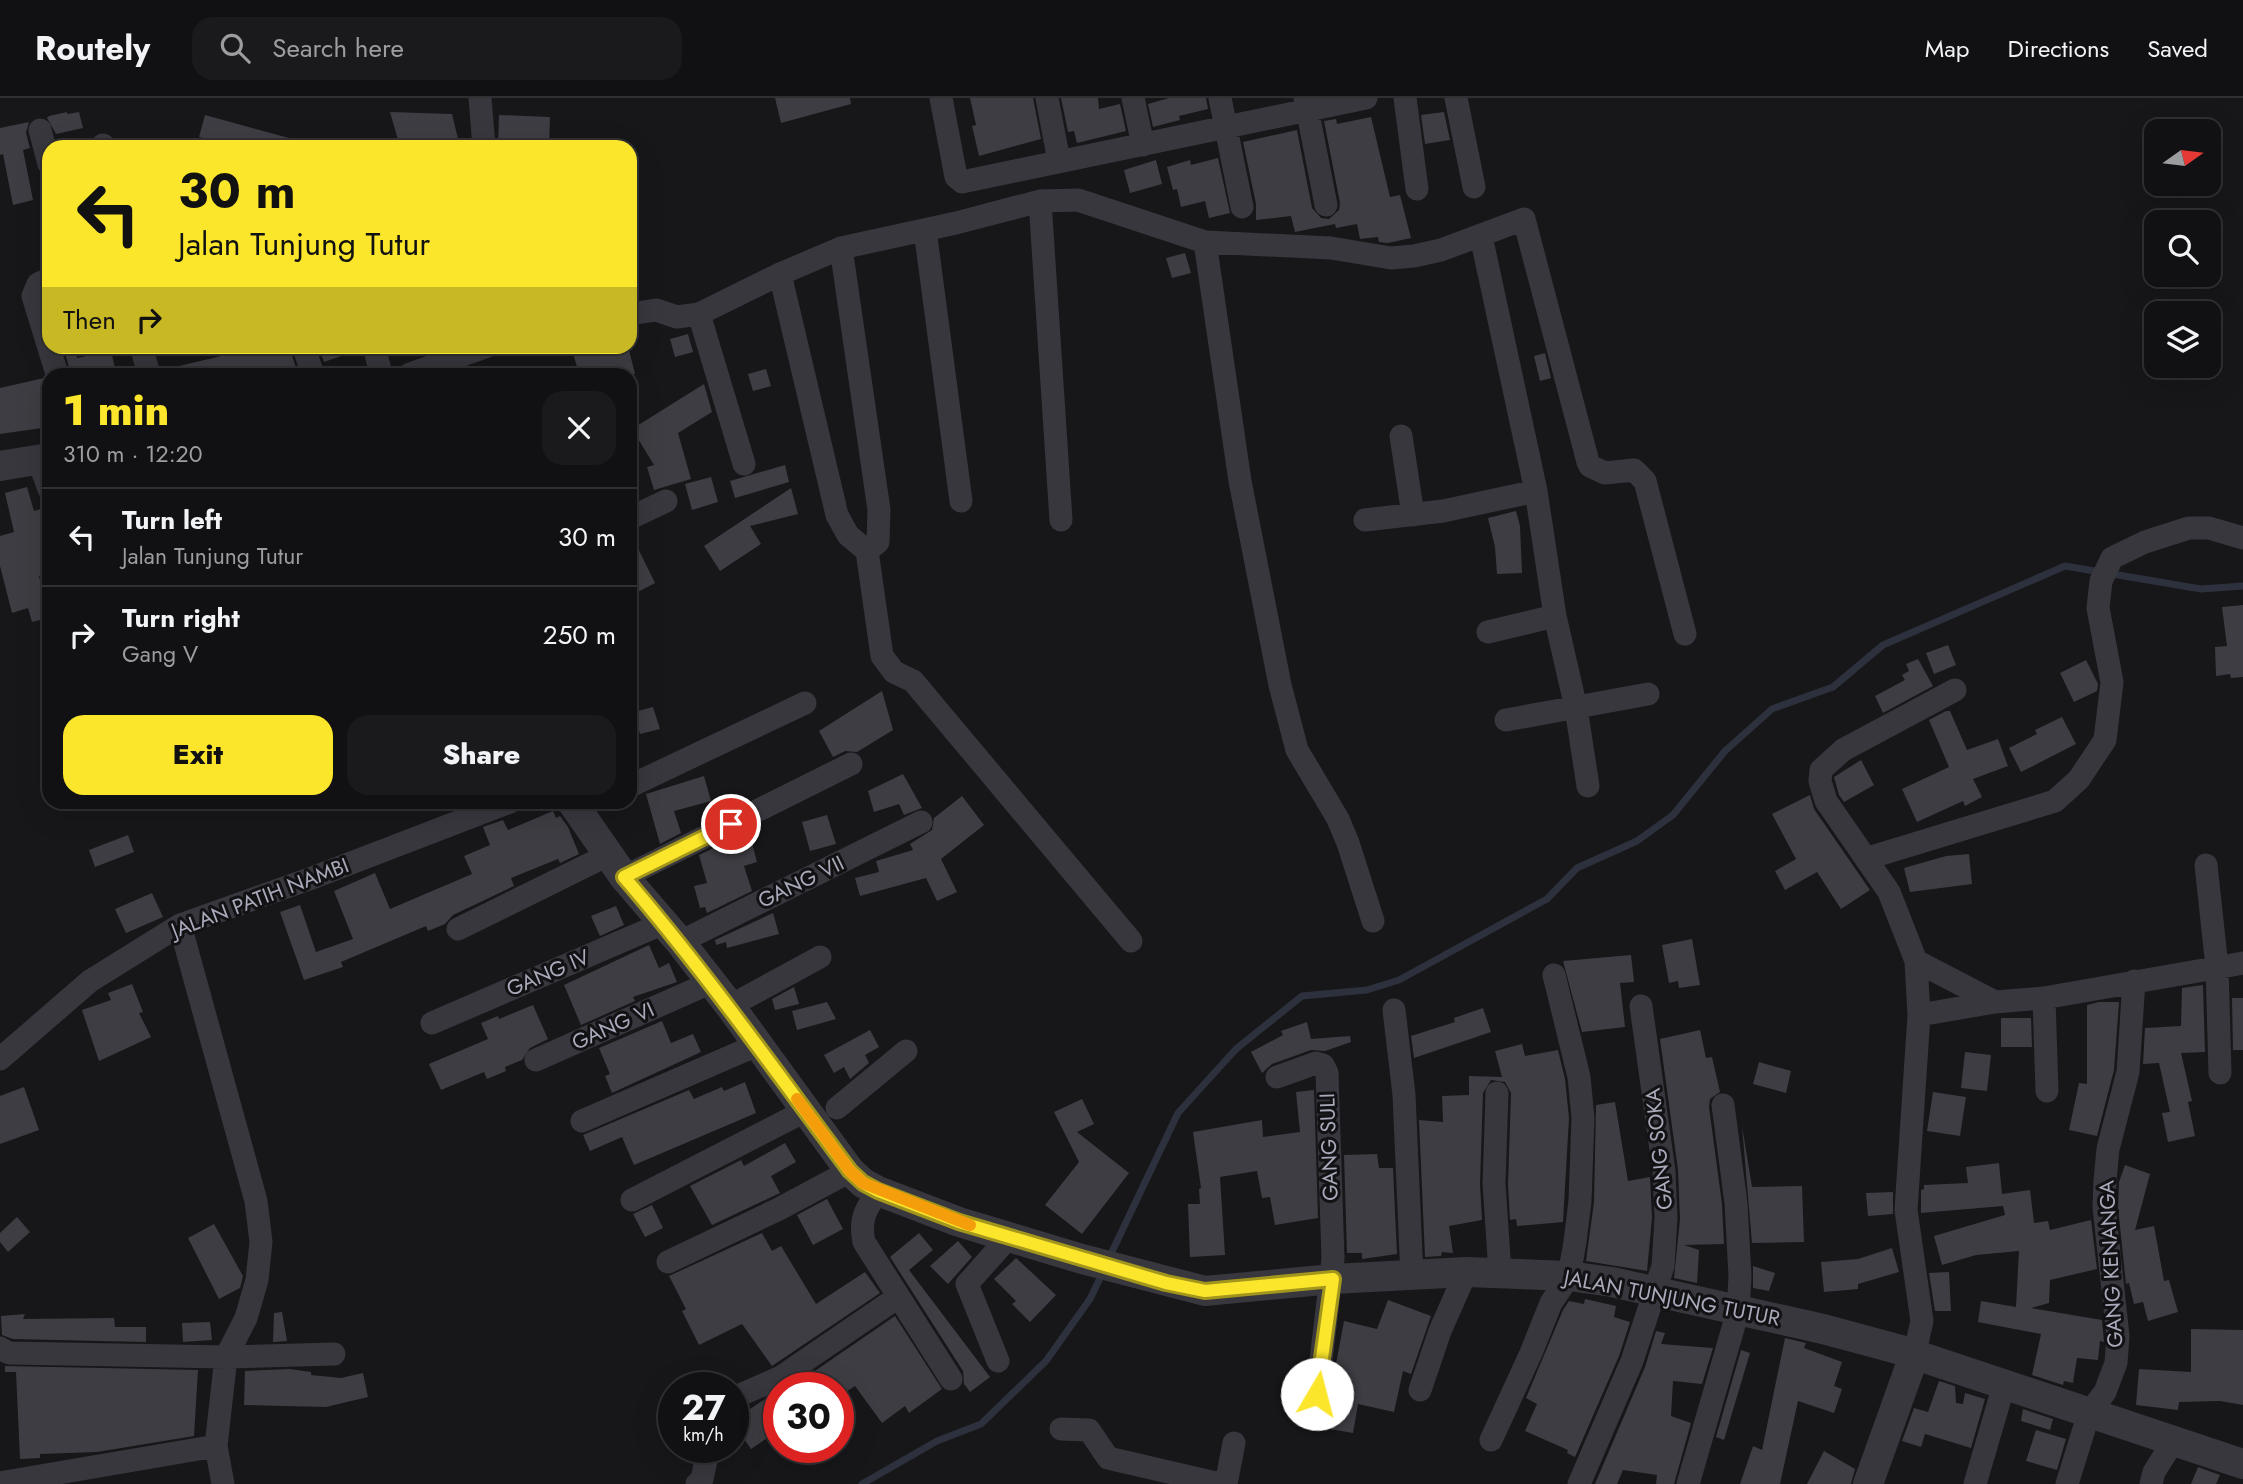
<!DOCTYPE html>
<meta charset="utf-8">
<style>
body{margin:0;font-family:Jost,sans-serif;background:#1a191c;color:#f1f3f6;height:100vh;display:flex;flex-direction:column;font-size:26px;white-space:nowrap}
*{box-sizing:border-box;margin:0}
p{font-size:23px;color:#9c9da0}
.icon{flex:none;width:38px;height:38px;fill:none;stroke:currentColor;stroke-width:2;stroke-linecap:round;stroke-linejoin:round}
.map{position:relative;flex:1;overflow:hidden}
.panel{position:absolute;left:42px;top:270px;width:595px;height:441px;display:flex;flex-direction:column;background:#111013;border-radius:21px;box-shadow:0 7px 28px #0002,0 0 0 2px #303033}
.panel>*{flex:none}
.guide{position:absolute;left:42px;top:42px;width:595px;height:214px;border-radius:21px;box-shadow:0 7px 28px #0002,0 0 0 2px #303033;background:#fbe62c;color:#111;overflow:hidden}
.needle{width:46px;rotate:76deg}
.tools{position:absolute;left:2144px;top:21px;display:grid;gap:14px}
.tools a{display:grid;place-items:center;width:77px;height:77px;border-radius:14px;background:#111013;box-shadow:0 7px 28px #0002,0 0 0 2px #303033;font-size:35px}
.speed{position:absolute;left:658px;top:1274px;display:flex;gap:14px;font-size:35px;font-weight:700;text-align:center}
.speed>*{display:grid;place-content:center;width:91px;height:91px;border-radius:50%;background:#111013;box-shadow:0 7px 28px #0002,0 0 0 2px #303033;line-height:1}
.speed small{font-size:18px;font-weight:400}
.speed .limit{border:10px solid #d22;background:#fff;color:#111}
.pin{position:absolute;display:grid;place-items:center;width:60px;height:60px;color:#fff;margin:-30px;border:4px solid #fff;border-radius:50%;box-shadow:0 2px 7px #0007}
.me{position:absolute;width:77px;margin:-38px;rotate:8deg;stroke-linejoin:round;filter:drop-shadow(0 0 5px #0008)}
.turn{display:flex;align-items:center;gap:24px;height:147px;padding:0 21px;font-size:32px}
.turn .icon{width:91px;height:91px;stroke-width:2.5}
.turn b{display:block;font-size:49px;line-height:60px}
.then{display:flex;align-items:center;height:66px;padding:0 21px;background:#0003;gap:14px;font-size:26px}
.round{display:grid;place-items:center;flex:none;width:74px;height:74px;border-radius:21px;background:#1a191c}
.headline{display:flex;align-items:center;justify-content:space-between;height:119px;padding:0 21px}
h1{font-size:42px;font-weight:800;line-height:52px;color:#fbe62c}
.cta{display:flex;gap:14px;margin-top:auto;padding:14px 21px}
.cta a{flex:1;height:80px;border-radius:21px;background:#fbe62c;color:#111;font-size:28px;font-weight:800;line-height:80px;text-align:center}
.cta a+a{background:#1a191c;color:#f1f3f6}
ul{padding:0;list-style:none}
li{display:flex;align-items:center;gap:21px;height:98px;padding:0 21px;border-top:2px solid #303033}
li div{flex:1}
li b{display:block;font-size:26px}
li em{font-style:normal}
header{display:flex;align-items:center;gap:42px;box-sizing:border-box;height:98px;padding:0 35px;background:#111013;border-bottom:2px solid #303033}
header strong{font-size:33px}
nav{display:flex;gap:38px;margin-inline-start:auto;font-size:24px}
.search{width:490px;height:63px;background:#1a191c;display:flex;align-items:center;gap:18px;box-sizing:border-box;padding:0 24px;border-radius:21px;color:#9c9da0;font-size:26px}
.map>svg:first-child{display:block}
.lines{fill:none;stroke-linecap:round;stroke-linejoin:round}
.stream{stroke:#2c313d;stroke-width:7}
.building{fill:#3e3d43}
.minor{stroke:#38373e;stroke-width:23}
.tertiary{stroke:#38373e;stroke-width:30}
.route-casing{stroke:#a3961d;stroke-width:18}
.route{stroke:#fbe62c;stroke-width:12}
.slow{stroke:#f59e0b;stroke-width:12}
.labels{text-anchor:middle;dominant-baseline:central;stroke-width:6;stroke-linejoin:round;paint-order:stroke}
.street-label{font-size:21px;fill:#a8a9b9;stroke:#121114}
</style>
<header>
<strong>Routely</strong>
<div class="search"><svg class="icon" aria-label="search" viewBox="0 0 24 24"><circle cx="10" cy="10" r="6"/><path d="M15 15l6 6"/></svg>Search here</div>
<nav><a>Map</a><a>Directions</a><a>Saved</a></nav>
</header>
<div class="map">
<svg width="2243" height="1386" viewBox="0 0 2243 1386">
<rect width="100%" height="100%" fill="#171619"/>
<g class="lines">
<!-- stream -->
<path class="stream" d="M1109 1160 1178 1015 1236 951 1302 898 1367 892 1399 882 1547 801 1577 770 1637 743 1673 717 1725 653 1772 611 1833 589 1883 547 2065 468 2201 491 2243 488
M862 1386 937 1343 981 1326 1046 1263 1090 1201 1103 1174"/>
</g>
<!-- building -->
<path class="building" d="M775 0H850L851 6 781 25Z
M970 0H1033L1041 41 979 58 972 28 976 27Z
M1061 0H1098L1099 11 1120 6 1126 33 1077 45 1074 33 1068 34Z
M1169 0H1206L1208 11 1179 18 1180 22 1153 29 1148 6Z
M67 14V16L79 14 83 30 56 36 47 20 49 18Z
M390 14 452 16 460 49H400Z
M1444 14 1450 42 1425 46 1421 17Z
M205 17 300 43 299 49H236L199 39Z
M499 17 550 19 549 49H498Z
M1371 19 1390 99 1400 97 1411 140 1388 145 1379 144 1378 139 1360 141 1357 126 1336 130 1335 126 1295 134 1291 118 1256 122V106L1243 44 1297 32 1312 110 1321 120 1329 121 1339 112 1340 105 1324 23 1336 21 1337 26Z
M29 24 26 35 30 50 23 52 33 102 13 107 3 56 0 57V30Z
M1218 60 1230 115 1209 120 1205 103 1181 109 1177 91 1173 92 1167 69 1190 62 1191 67Z
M1156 62 1162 86 1130 95 1124 72Z
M1185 155 1191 175 1172 180 1166 160Z
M688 236 693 254 675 259 670 241Z
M63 248H75L77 260 111 253 115 270 71 276Z
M232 248H289L298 276H176L175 269 234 255Z
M318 248H359V252L324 264Z
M571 248H628L635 276H579Z
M1545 255 1551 280 1540 283 1534 258Z
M766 271 771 288 753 293 748 276Z
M44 280 49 287V329L0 336V290Z
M704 286 712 314 678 335 691 381 654 392 647 369 654 367 632 331Z
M785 367 789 384 735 400 730 383Z
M711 379 718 404 692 412 685 386Z
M27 389 34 413 41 411 49 441V475L39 478 49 520 32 524 28 510 12 515 0 468V438L14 434 5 395Z
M791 390 798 416 750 428 761 446 720 473 704 448Z
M1516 413 1520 428 1522 475 1497 476 1495 449 1488 420Z
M630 434 655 485 630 498Z
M2243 507V579L2231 580 2230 576 2216 578 2215 549 2227 548 2222 509Z
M1948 547 1956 567 1934 576 1926 555Z
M1918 561 1933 588 1883 615 1875 598 1905 582 1902 577 1909 573 1906 566Z
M2086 562 2098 586 2097 593 2074 604 2060 575Z
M882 593 893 632 857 654 845 653 833 659 819 633Z
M653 609 660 631 640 636 634 614Z
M1946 613H1950L1967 652 1998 641 2008 668 1973 681 1982 699 1965 708 1963 703 1917 724 1902 691 1949 669 1929 622Z
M2062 619 2076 646 2021 674 2009 650 2037 636 2035 632Z
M1861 662 1874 687 1844 704 1839 697 1834 679Z
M903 676 922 710 904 717 899 706 874 714 868 693Z
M704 678 711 703 674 713 681 735 660 746 646 696Z
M1810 697 1814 711 1870 792 1841 811 1817 774 1785 792 1775 773 1796 761 1772 716Z
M962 698 984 727 941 761 957 794 937 803 926 780 860 798 855 780 879 774 876 763 913 752 910 746 932 732 934 720Z
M553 713 556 720 560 718 568 729 579 756 560 765 558 761 511 780 514 788 453 817 445 826 428 833 426 828 341 864 343 869 304 882 280 814 300 807 316 854 353 841 334 793 375 775 390 811 472 776 464 758 490 747 483 729 503 722 508 732Z
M827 717 836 746 810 753 802 724Z
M128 737 134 754 95 769 89 752Z
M724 745 726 752 752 745 757 764 744 768 752 793 707 815 705 809 700 810 694 788 707 785 699 757Z
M1969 756 1972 786 1910 794 1904 770 1946 758Z
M152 795 163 819 126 835 115 811Z
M616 808 624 827 600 838 591 818Z
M773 815 779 836 727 850 726 844 716 847 715 842Z
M1692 841 1700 887 1679 890 1678 883 1669 885 1662 847Z
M649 847 659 870 669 865 677 884 633 899 635 903 581 927 564 887Z
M1631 857 1634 884 1620 885 1625 929 1582 934 1563 863Z
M132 886 143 914 139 915 151 939 99 963 82 912 111 902 108 895Z
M2203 887 2205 954 2181 955 2192 1003 2188 1004 2195 1038 2168 1044 2162 1015 2170 1014 2159 965 2143 966 2145 930 2181 928 2182 890Z
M794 889 799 906 775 912 772 901Z
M2232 900H2243V952H2233Z
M827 904 836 921 797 932 792 913Z
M2099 904H2119L2114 972 2097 1038 2069 1032 2079 985 2087 986V907Z
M533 907 548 941 530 950 522 962 505 969 506 973 487 981 484 974 441 992 429 966 488 941 481 925 498 918 499 921Z
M1483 910 1491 934 1414 960 1411 938 1455 924 1454 920Z
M2001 920H2031L2032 949H2001Z
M662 923 671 945 693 936 701 954 612 995 605 978 610 976 599 950Z
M1307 924 1311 941 1350 938 1351 944 1325 953 1311 952 1272 966 1262 975 1251 954 1283 937 1281 933Z
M870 932 879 949 865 957 869 965 850 981 844 969 834 975 824 957Z
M1700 932 1706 960 1712 959 1720 994 1710 1001 1709 1009 1722 1106 1724 1146 1684 1147 1699 1152 1697 1185 1674 1180 1680 1121 1678 1072 1660 941Z
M1522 946 1525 958 1558 952 1565 981 1569 1020 1563 1124 1517 1128 1516 1121 1510 1122 1508 1086 1511 995 1505 984 1491 982 1483 995 1480 1086 1482 1122 1449 1128 1453 1155 1442 1154 1441 1158 1425 1159 1419 1022 1443 1024 1442 998 1469 997V978L1502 979 1495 953Z
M1965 954 1991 957 1987 993 1961 990Z
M1759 964 1791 973 1786 995 1753 986Z
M745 984 756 1015 634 1067 622 1039 590 1053 583 1037 689 992 694 1001 722 989 724 993Z
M24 989 39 1032 0 1046V998Z
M1314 992 1318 1120 1275 1127 1270 1099 1262 1100 1257 1073 1220 1079 1225 1157 1190 1159 1188 1106H1200L1199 1091 1201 1090 1193 1034 1262 1022 1263 1039 1300 1034 1296 994Z
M1933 994 1966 999 1960 1038 1927 1033Z
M1082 1001 1094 1026 1077 1034 1129 1075 1082 1136 1045 1107 1079 1064 1054 1014Z
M1615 1004 1628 1083 1650 1079 1652 1120 1647 1173 1586 1163 1594 1104 1596 1007Z
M1742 1028 1752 1089 1802 1088 1804 1144 1752 1145Z
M785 1045 796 1064 771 1078 780 1095 712 1127 690 1088 741 1062 744 1068Z
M1377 1056 1379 1070H1393L1397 1156 1362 1161V1155H1347L1344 1057Z
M1999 1065 2002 1096 2030 1092 2034 1125 2048 1123 2050 1132 2091 1122 2097 1171 2050 1182 2049 1205 2031 1210 2102 1222 2104 1244 2100 1243 2098 1262 2077 1260 2073 1285 2064 1283 2063 1287 2032 1277 2041 1236 1978 1224 1981 1203 2016 1209 2019 1153 1976 1157 1942 1167 1934 1138 2005 1117 2003 1108 1921 1115V1092L1924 1091V1087L1968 1085 1966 1069Z
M2125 1067 2150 1076 2135 1132 2154 1128 2164 1183 2169 1182 2178 1214 2148 1223 2143 1204 2134 1206 2129 1185 2126 1186 2118 1109 2119 1084Z
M1893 1094V1116L1868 1118 1866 1095Z
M827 1101 843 1131 813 1147 797 1117Z
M652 1107 663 1130 645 1139 633 1116Z
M17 1119 30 1134 8 1154 0 1144V1135Z
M214 1126 243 1178 240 1190 219 1201 188 1140Z
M762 1135 772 1153 781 1148 816 1206 865 1174 880 1195 772 1268 742 1226 699 1247 682 1213 686 1211 669 1178Z
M919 1135 933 1152 909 1172 990 1279 970 1294 964 1286 963 1273 890 1159Z
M958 1143 972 1159 948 1186 930 1168Z
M1892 1150 1899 1174 1858 1186V1191L1824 1194 1821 1164 1858 1161Z
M1016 1160 1056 1197 1030 1224 1012 1206 1016 1203 994 1181Z
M1753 1168 1775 1175 1769 1193 1753 1190Z
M1949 1174 1951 1213H1935L1929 1175Z
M1585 1201 1616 1208 1614 1219 1630 1224 1619 1258 1575 1359 1567 1355 1568 1352 1525 1333 1537 1306 1526 1300 1563 1212 1569 1203 1584 1206Z
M1388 1202 1431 1218 1411 1276 1403 1273 1394 1314 1358 1306 1353 1335 1324 1330 1344 1223 1377 1231Z
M282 1214 287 1243 273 1244 274 1215Z
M25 1216 23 1221 114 1220 115 1229H146V1244L13 1241 2 1237 1 1218Z
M895 1218 942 1291 909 1315 905 1308 882 1325 855 1288 838 1299V1290H790Z
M210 1224 212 1242 183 1244 182 1225Z
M2191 1231 2243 1232V1307L2220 1303 2179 1304 2178 1312 2136 1307 2139 1271 2191 1274Z
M1656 1233 1665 1235 1661 1246 1713 1250 1702 1286 1673 1283 1671 1318 1691 1325 1674 1386H1656L1657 1377 1623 1372 1617 1386H1595L1645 1269Z
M1785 1240 1806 1245 1804 1250 1842 1264 1834 1288 1842 1291 1834 1315 1798 1303 1780 1386H1740L1753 1348 1762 1352Z
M1741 1252 1750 1255 1724 1342 1716 1339Z
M5 1268 198 1272 194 1338 97 1354 40 1356V1360L20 1361 16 1274H5Z
M290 1271 311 1274V1277L341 1280 363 1275 368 1299 326 1309 244 1307 245 1273Z
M1939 1283 1955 1288 1956 1305 1963 1306 1965 1295 1985 1301 1971 1350 1925 1336 1921 1349 1902 1343 1914 1310 1928 1314Z
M779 1295V1332L751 1351 735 1328V1321L762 1303Z
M2023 1311 2053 1321 2050 1332 2021 1323Z
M2036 1332 2066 1341 2057 1372 2026 1363Z
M1824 1353 1855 1371 1851 1386H1807Z
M2198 1369 2220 1377 2216 1386H2191Z"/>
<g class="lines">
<!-- minor -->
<path class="minor" d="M480 0 484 49
M941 0 956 79 962 84 1366 0
M1047 0 1059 63
M1133 0 1143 47
M1220 0 1242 109
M1305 0 1326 107
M1405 0 1417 91
M1456 0 1474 89
M40 32 49 66
M103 47V49
M1040 103 1061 422
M925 132 961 403
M1205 144 1240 383 1280 587 1297 652 1338 721 1348 745 1373 823
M841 150 879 412 878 444 867 453 882 558 894 574 913 583 1131 843
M780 176 837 417 848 437 867 453
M49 181 38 186 33 198 57 276
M630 216 656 212 677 219 699 216 744 366
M699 216 780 176 841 150 956 125 1040 103 1078 102 1205 144 1331 150 1391 160 1414 158 1441 152 1524 121 1588 364 1590 368 1605 375 1634 372 1645 383 1685 536
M141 248 149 276
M303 248 313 276
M374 248 381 276
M410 276 488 248
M1401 338 1413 417
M38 361 49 391
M1536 393 1555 518 1576 610 1588 688
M630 420 666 403
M1365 422 1443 413 1536 393 1481 138
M1488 534 1555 518
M1506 622 1648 596
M630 688 805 605
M1868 760 2055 703 2079 681 2105 642 2112 584 2098 510 2101 483 2112 460 2145 444 2189 430H2209L2243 440
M2206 767 2217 869 2220 975
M624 779 851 666
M180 827 256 1103 261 1144 257 1182 246 1220 226 1259 216 1348 223 1386
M458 831 610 756
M680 844 921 724
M1916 863 1995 904
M2044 900 2047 993
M730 908 820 859
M1394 912 1404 997 1412 1179
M1919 917 1995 904 2044 900 2243 865
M432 925 664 825
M0 961 90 883 180 827 312 780 510 704
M536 962 712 884
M1277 979 1316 965 1323 967 1327 975 1333 1161 1317 1296
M1497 995 1494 1086 1500 1174
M837 1010 906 953
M582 1023 757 947
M878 1093C866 1111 859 1121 864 1144L951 1281
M632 1102 805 1013
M668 1164 779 1111 850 1073
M0 1250 9 1255 226 1259 334 1256
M1914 1258 1922 1223 1906 1112 1919 917 1916 863 1889 794 1826 703 1820 683 1821 672 1843 652 1955 592
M998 1263 967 1186 1009 1139
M1420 1292 1440 1233 1466 1174
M733 1300 781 1279 898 1199
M1061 1331 1089 1332 1108 1360 1220 1386
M1491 1342 1531 1255 1551 1205 1569 1178 1575 1144 1580 1103 1583 1020 1579 979 1554 877
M0 1385 216 1348
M697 1386 702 1381 709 1349
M1226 1386 1234 1345
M1579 1386 1632 1263 1663 1168 1666 1120 1664 1073 1641 908
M1688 1386 1738 1213 1740 1178 1736 1105 1723 1007
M1975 1386 2004 1287
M2067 1386 2089 1315 2105 1294 2116 1265 2118 1238 2104 1109 2105 1082 2108 1051 2128 974 2134 883
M2151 1386 2154 1374 2174 1342"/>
<!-- tertiary -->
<path class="tertiary" d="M0 368 49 360
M572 704 624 779 680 844 730 908 850 1073 863 1085 878 1093 959 1124 1082 1161 1205 1193 1333 1181 1466 1174 1569 1178 1612 1184 1823 1231 1901 1252 2243 1366
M1868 1386 1914 1258"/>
</g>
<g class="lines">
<!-- route casing -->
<g class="route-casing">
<path id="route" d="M731 726 624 779C705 873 776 974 850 1073L863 1085 878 1093 959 1124 1166 1185 1205 1193 1333 1181 1317 1296"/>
</g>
<!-- route -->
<use href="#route" class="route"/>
<!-- slow -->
<path class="slow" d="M797 1001 850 1073 863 1085 970 1127"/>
</g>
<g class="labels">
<!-- street labels -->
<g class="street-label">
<text transform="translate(801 784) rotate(-26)">GANG VII</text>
<text transform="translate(260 800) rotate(-21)">JALAN PATIH NAMBI</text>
<text transform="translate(548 875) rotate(-23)">GANG IV</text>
<text transform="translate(613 928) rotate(-24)">GANG VI</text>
<text transform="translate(1329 1049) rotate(-92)">GANG SULI</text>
<text transform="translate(1659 1051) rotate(-96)">GANG SOKA</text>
<text transform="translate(2111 1166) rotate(-93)">GANG KENANGA</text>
<text transform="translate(1672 1200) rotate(11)">JALAN TUNJUNG TUTUR</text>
</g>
</g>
</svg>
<div class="tools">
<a><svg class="needle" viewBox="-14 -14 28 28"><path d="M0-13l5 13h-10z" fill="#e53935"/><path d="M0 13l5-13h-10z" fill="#9c9da0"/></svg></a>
<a><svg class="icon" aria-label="search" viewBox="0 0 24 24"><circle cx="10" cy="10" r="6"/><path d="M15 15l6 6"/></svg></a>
<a><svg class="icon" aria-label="layers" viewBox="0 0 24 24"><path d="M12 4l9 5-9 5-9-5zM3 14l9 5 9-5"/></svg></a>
</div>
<div class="speed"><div>27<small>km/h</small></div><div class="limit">30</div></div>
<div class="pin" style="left:731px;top:726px;background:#d93025"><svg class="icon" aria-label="arrive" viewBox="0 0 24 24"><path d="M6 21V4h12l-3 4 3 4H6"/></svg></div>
<svg class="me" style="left:1317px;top:1296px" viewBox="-20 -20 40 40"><circle r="19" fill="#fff"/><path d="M0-13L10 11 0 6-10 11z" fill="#fbe62c"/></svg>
<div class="guide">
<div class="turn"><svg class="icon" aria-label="left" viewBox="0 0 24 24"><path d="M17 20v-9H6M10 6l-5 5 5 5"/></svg><div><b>30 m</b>Jalan Tunjung Tutur</div></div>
<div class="then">Then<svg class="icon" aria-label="right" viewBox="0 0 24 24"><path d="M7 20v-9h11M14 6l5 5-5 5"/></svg></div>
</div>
<section class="panel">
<div class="headline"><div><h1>1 min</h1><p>310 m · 12:20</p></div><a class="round"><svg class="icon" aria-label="close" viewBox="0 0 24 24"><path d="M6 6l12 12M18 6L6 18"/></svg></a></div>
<ul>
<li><svg class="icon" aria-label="left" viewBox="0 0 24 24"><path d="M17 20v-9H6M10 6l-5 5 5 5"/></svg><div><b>Turn left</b><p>Jalan Tunjung Tutur</p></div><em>30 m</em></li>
<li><svg class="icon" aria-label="right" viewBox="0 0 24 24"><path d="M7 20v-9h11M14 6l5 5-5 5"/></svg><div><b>Turn right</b><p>Gang V</p></div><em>250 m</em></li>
</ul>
<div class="cta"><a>Exit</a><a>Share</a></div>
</section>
</div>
